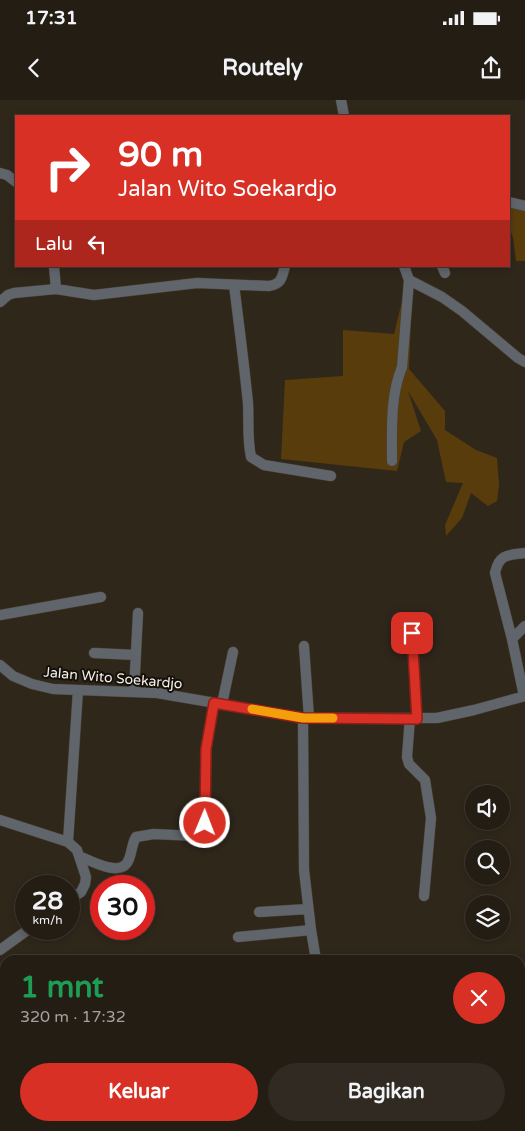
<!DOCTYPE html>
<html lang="id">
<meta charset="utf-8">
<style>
body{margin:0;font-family:"Varela Round",sans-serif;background:#302a22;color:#f1f3f6;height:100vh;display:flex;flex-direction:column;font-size:19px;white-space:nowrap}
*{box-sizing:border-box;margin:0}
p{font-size:16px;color:#a3a2a0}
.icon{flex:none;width:28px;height:28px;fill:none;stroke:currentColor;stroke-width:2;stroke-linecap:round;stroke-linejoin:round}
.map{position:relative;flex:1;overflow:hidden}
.side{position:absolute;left:0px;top:855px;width:525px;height:176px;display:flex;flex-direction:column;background:#241d14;border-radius:15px 15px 0 0;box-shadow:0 2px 8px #0003,0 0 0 1px #413b34}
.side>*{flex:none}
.top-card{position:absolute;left:15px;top:15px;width:495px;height:152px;border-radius:0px;box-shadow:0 2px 8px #0003,0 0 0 1px #413b34;background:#d93025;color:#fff;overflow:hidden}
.tools{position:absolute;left:465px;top:685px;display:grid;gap:10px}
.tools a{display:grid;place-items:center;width:45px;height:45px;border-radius:50%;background:#241d14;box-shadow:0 2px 8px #0003,0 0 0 1px #413b34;font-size:25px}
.speed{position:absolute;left:15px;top:775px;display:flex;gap:10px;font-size:25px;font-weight:700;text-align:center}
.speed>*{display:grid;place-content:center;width:65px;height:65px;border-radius:50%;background:#241d14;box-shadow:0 2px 8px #0003,0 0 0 1px #413b34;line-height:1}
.speed small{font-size:12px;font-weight:400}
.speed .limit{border:8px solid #d22;background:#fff;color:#111}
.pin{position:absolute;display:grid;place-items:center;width:42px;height:42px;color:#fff;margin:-21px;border-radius:10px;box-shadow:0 2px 8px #0006}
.me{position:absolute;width:55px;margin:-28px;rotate:1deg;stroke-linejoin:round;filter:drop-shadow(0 0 4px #0008)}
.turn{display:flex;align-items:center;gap:18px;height:105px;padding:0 20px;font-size:22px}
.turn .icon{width:65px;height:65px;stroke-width:2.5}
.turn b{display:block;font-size:35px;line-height:42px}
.then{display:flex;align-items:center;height:48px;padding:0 20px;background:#0003;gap:10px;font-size:19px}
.round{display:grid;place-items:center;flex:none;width:52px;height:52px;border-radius:26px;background:#302a22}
.head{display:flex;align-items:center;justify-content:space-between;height:85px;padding:0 20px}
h1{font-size:30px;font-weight:800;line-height:38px;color:#1e9e55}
.action{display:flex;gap:10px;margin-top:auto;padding:10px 20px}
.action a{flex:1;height:58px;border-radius:30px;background:#d93025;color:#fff;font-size:20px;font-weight:800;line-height:58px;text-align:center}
.action a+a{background:#302a22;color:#f1f3f6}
.status{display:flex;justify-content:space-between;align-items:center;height:35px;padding:0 25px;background:#241d14;direction:ltr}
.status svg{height:14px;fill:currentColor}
header{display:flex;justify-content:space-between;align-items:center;height:65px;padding:0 20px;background:#241d14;font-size:22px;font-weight:800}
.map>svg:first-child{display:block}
.green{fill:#593c0b}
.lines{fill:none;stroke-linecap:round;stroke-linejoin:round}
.street-casing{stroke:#4c4338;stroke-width:11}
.street{stroke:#60656b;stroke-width:10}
.route-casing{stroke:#8d1f18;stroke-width:12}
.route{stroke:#d93025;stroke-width:9}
.slow{stroke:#f59e0b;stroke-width:9}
.labels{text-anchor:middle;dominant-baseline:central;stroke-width:4;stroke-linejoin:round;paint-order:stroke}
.street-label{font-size:14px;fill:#f6f0e8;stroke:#14100b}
</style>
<div class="status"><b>17:31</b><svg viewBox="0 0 49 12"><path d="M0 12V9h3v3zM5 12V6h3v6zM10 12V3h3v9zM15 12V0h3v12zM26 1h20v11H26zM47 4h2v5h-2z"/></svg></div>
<header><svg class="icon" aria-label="back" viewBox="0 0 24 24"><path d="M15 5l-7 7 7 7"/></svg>Routely<svg class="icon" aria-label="share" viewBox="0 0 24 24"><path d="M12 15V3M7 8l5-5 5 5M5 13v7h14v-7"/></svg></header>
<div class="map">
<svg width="525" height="1031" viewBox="0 0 525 1031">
<rect width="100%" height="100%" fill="#30271b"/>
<!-- green -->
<path class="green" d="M509 106H525V161H516L513 138 509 126Z
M405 189 412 196 409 269 445 311V330L476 350 497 358 499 385 497 401 488 406 471 393 462 418 446 436 445 425 463 383 446 382 437 340 408 291 421 331 404 342 397 371 281 359 285 280 343 276V230L394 234Z"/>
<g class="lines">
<!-- street casing -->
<g class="street-casing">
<path id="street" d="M341 0 344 16
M0 73 7 75 16 82
M509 102 525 106
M54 166 56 189
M442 166 445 173
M409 180 442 197 462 211 518 258 525 262
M234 185C239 224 244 264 248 303 249 321 247 339 251 357L264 365 331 376
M0 202 8 195 14 193 56 189 94 195 197 183 269 186C282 184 282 177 285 166
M392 361C392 330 390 296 402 267L409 180 404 166
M0 515 101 497
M412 533 417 619
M512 539 525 526
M304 546 309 618
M94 553 136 555
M0 565 13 576 32 584 53 589 157 593 303 618H437L474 610 525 596
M134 592 138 513
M524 596 512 539 495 473C499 454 508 455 525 453
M222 604 233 552
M303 618 304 770 311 830 316 860
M410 618 407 657 409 664 425 680 431 718 424 796
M0 720 68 742 77 750 86 777 85 784 81 792 69 800
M68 742 78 590
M79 756C91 761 118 776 127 763 132 756 131 745 136 737L154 734 196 736 203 731 205 723 206 649 214 603
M259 812 308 809
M238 837 311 830
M0 850 29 829
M369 1026 372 1031"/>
</g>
<!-- street -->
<use href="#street" class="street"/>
</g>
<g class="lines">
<!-- route casing -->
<g class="route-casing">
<path id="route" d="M205 723 206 649 214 603 303 618 417 619 412 533"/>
</g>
<!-- route -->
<use href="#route" class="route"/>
<!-- slow -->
<path class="slow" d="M252 609 303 618H333"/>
</g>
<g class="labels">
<!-- street labels -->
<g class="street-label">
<text transform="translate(113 578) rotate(5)">Jalan Wito Soekardjo</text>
</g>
</g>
</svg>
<div class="tools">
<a><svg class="icon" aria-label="sound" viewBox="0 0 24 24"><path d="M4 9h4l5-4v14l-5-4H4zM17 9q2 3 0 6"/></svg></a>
<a><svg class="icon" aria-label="search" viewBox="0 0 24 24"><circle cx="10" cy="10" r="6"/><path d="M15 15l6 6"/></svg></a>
<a><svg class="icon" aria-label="layers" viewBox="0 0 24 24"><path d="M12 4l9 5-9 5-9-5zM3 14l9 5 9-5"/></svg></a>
</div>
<div class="speed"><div>28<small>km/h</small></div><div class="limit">30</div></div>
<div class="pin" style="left:412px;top:533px;background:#d93025"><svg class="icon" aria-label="arrive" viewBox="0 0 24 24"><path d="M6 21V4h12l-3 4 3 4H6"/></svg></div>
<svg class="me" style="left:205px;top:723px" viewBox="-20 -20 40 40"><circle r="17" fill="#d93025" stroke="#fff" stroke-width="3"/><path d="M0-11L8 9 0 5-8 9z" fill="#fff"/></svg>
<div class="top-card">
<div class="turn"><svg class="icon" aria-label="right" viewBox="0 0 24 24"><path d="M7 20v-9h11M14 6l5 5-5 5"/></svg><div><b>90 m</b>Jalan Wito Soekardjo</div></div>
<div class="then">Lalu<svg class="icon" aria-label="left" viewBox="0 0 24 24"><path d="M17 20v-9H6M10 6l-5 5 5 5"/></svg></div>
</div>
<section class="side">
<div class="head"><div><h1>1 mnt</h1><p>320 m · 17:32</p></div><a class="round" style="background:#d93025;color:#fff"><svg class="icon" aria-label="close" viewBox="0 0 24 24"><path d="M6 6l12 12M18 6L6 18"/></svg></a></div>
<div class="action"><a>Keluar</a><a>Bagikan</a></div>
</section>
</div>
